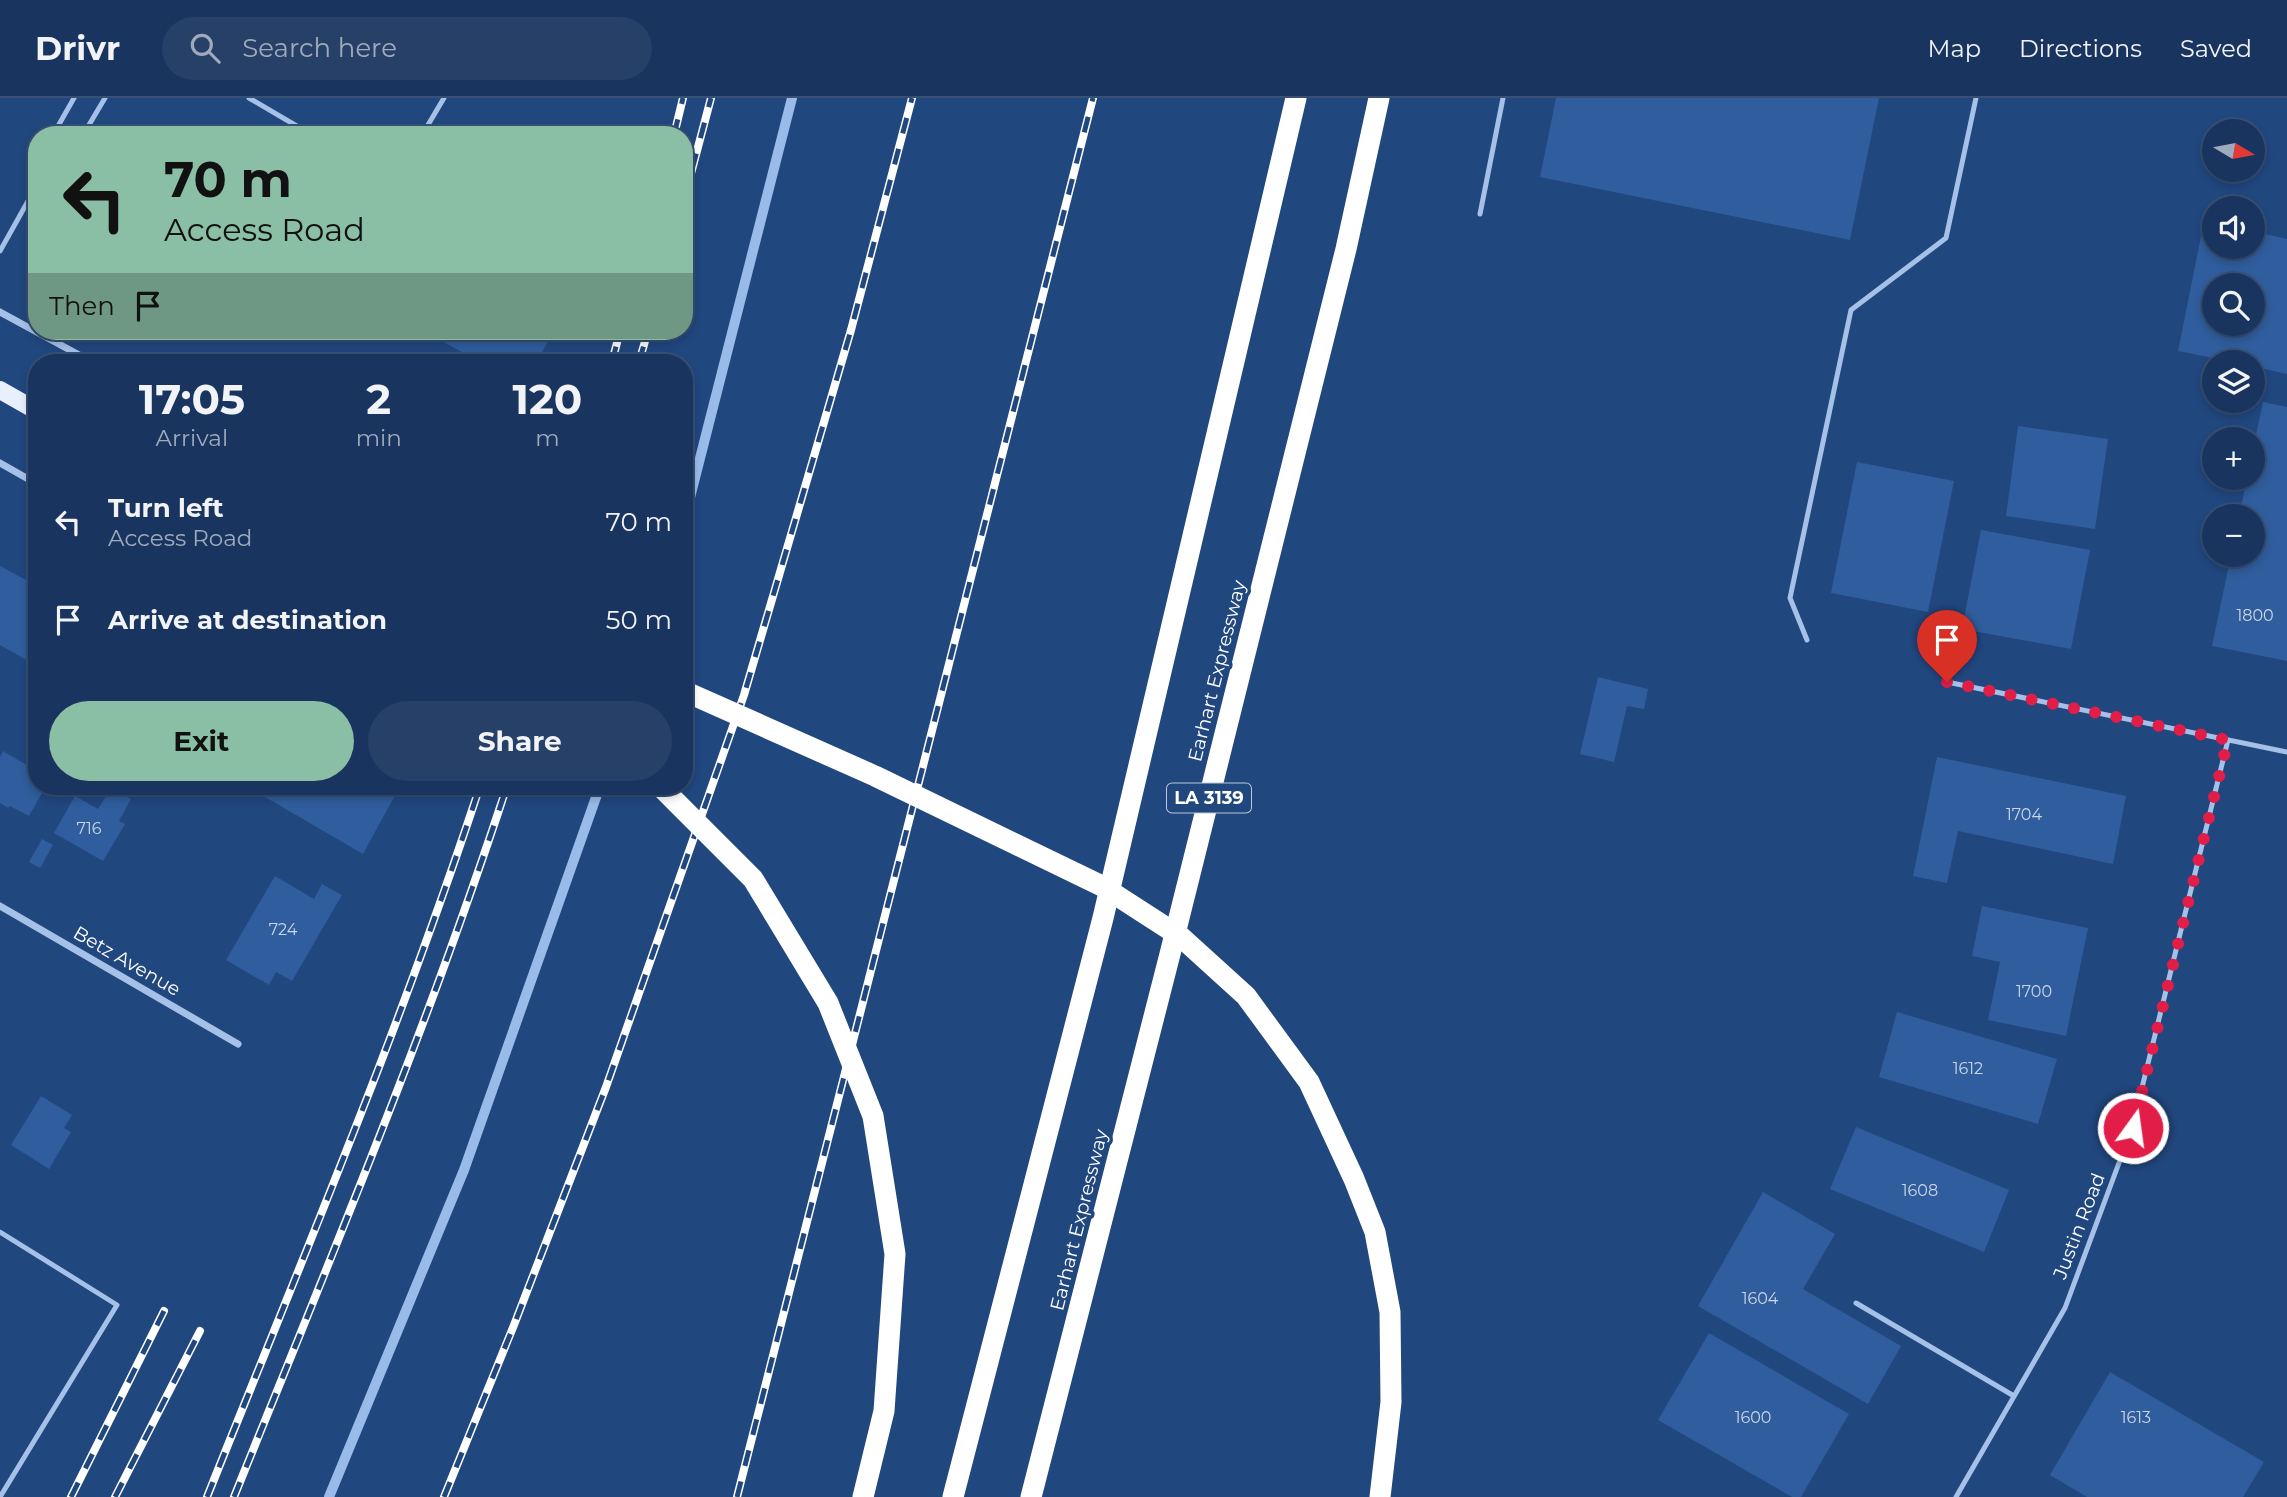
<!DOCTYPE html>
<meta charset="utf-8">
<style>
body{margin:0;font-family:Montserrat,sans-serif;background:#264068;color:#f1f3f6;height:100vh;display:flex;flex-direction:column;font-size:26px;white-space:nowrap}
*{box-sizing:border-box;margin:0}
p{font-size:23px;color:#9fabbd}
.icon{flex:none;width:38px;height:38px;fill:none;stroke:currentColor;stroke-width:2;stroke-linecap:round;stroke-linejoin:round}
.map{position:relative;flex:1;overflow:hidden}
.panel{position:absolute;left:28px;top:256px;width:665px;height:441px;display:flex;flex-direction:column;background:#19355f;border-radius:28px;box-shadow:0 4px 10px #0003,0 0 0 2px #375074}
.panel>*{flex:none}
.top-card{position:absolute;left:28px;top:28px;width:665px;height:214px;border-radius:28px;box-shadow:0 4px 10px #0003,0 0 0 2px #375074;background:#8abfa5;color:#111;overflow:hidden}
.needle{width:46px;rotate:100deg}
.fabs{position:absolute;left:2202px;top:21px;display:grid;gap:14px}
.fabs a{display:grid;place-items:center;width:63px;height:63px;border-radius:50%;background:#19355f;box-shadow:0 4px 10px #0003,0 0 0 2px #375074;font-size:35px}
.pin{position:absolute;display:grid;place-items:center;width:60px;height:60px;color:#fff;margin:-72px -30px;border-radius:50% 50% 50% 0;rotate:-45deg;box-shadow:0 0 7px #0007}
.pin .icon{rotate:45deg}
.me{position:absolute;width:77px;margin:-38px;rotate:14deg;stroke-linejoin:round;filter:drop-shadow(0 0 5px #0008)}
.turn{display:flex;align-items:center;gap:24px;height:147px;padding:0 21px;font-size:32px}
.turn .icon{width:91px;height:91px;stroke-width:2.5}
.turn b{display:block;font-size:49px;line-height:60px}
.then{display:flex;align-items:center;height:66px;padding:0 21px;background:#0003;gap:14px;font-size:26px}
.eta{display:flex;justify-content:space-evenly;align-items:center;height:119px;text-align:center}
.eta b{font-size:42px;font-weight:700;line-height:49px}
.cta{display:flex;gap:14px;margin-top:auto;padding:14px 21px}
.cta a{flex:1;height:80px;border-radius:42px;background:#8abfa5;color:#111;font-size:28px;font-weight:700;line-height:80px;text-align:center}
.cta a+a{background:#264068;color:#f1f3f6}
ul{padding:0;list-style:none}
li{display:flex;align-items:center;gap:21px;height:98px;padding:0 21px}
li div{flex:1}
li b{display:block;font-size:26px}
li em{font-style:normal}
header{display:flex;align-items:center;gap:42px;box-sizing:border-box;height:98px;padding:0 35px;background:#19355f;border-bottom:2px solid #375074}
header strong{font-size:33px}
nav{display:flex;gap:38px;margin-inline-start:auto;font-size:24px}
.search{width:490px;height:63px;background:#264068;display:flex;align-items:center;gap:18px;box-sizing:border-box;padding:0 24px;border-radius:38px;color:#9fabbd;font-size:26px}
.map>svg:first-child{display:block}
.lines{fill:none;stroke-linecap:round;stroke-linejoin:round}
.stream{stroke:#99bbe9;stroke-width:10}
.building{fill:#305d9d;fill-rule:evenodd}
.service{stroke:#a6c1e7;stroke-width:5}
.minor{stroke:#a6c1e7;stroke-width:7}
.primary{stroke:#e8effd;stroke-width:18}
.motorway{stroke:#fff;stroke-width:21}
.rail-casing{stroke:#fff;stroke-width:8}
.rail{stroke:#21477f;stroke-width:5;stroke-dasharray:16;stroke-linecap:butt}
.motorway-bridge{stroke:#fff;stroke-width:21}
.route{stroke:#e11d48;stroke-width:12;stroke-dasharray:0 21.6}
.labels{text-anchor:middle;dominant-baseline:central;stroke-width:7;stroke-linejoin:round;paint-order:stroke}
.number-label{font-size:16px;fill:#cbd6e6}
.shield{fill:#21477f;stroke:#bcc8d9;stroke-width:2}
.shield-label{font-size:18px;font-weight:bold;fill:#fff}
.street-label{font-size:19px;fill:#fff;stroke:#21477f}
</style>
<header>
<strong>Drivr</strong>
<div class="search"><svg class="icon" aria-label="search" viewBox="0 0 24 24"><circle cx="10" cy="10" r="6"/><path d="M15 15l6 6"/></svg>Search here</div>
<nav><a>Map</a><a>Directions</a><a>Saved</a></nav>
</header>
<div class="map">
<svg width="2287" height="1399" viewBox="0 0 2287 1399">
<rect width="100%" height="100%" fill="#21477f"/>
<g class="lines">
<!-- stream -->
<path class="stream" d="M684 423 792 0
M329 1399 464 1072 600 688"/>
</g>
<!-- building -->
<path class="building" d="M1556 0H1879L1850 142 1540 79Z
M2204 123 2214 125V149H2252V133L2287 141V276L2252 268V264H2233L2178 253ZM2214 187H2252V226H2214Z
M424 233H539L551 239 536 264H480Z
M2263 304 2287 309V563L2212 548 2231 457H2252V418H2239L2247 380H2252V355Z
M2018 328 2108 341 2095 431 2006 418Z
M1857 364 1954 383 1928 514 1831 495Z
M1981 432 2090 452 2071 551 1962 531Z
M0 468 37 488V568L0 547Z
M1598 579 1648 591 1644 611 1627 608 1614 664 1580 656Z
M3 653 37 673V688H46L29 718 10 708 8 710 0 705V659Z
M1937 659 2126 698 2113 766 1958 733 1947 785 1913 778Z
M140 688H156L152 695Z
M255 688H400L363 756 253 692Z
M111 690 131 701 119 723 125 726 103 763 54 735 75 698 98 711Z
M42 741 53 747 40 770 29 764Z
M275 778 314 801 322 786 342 797 292 883 276 874 269 887 226 862Z
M1982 808 2088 830 2066 938 1988 922 2000 864 1972 858Z
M1897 914 2057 961 2038 1026 1879 979Z
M41 998 72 1017 64 1030 71 1034 49 1071 11 1047Z
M1856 1029 2009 1092 1984 1154 1830 1091Z
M1763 1094 1835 1136 1803 1191 1901 1248 1868 1306 1698 1208Z
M1709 1235 1849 1316 1801 1399H1792L1658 1322Z
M2110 1274 2264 1364 2243 1399H2087L2050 1377Z"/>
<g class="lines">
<!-- service -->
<path class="service" d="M249 0 312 37
M53 37 74 0
M83 37 105 0
M422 37 444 0
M1480 116 1503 0
M0 153 37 87
M1807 542 1790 500 1851 212 1946 140 1976 0
M1947 584 2287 654
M0 1134 117 1207 0 1399
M1856 1205 2014 1298
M1956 1399 2065 1210 2132 1030 2228 642"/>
<!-- minor -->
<path class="minor" d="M0 214 92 264
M0 365 37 386
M0 808 238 946"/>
<!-- primary -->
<path class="primary" d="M0 292 37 313"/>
<!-- motorway -->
<path class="motorway" d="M953 1399 1103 820 1296 0
M1031 1399 1170 856 1346 151 1379 0"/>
<!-- rail casing -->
<g class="rail-casing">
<path id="rail" d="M674 37 683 0
M684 102 711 0
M612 264 620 233
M639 264 648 233
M71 1399 164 1213
M115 1399 200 1233
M207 1399C301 1164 401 929 480 688
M234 1399C329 1164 428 929 507 688
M444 1399 514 1227 606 989 744 597 851 232 912 0
M737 1399 1093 0"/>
</g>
<!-- rail -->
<use href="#rail" class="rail"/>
<!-- motorway-bridge -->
<path class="motorway-bridge" d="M684 593 875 678 1102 788 1181 839 1246 898 1309 984 1354 1081 1375 1134 1390 1214 1391 1304 1380 1399
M660 688 753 781 828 905 873 1018 895 1156 884 1313 863 1399"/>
</g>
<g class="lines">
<!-- route -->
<path class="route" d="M1947 584 2228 642 2133 1030"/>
</g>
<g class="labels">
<!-- number labels -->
<g class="number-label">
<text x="2255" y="517">1800</text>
<text x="2024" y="716">1704</text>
<text x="89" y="730">716</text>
<text x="283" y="831">724</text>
<text x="2034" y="893">1700</text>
<text x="1968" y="970">1612</text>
<text x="1920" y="1092">1608</text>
<text x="1760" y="1200">1604</text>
<text x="1753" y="1319">1600</text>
<text x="2136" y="1319">1613</text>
</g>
<!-- shield labels -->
<rect class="shield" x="1167" y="685.5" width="84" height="29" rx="5"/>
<g class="shield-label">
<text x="1209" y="700">LA 3139</text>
</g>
<!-- street labels -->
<g class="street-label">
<text transform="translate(1217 573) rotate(-76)">Earhart Expressway</text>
<text transform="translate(127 863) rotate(30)">Betz Avenue</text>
<text transform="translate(1079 1122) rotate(-76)">Earhart Expressway</text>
<text transform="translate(2079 1128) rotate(-69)">Justin Road</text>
</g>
</g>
</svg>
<div class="fabs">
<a><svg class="needle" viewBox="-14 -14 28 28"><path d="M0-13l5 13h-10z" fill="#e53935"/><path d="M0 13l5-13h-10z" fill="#9fabbd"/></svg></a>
<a><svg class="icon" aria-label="sound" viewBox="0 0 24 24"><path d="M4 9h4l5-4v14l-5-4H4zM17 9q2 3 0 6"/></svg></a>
<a><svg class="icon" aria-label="search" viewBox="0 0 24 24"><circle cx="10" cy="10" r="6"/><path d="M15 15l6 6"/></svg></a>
<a><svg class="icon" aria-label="layers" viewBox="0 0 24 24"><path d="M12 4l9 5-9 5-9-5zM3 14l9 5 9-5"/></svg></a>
<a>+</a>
<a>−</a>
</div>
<div class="pin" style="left:1947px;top:584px;background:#d93025"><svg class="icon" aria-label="arrive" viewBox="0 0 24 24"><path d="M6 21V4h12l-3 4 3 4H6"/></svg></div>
<svg class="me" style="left:2133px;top:1030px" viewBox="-20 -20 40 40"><circle r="17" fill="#e11d48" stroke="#fff" stroke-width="3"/><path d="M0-11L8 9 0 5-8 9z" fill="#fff"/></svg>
<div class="top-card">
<div class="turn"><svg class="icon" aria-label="left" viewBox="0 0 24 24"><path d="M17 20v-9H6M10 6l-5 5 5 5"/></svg><div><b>70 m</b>Access Road</div></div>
<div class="then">Then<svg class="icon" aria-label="arrive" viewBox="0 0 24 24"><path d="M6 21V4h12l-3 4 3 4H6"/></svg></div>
</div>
<section class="panel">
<div class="eta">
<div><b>17:05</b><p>Arrival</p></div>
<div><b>2</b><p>min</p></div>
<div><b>120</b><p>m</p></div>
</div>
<ul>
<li><svg class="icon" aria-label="left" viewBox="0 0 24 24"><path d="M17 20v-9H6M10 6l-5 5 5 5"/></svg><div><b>Turn left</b><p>Access Road</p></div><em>70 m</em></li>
<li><svg class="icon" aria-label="arrive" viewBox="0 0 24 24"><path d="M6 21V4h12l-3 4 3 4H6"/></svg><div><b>Arrive at destination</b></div><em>50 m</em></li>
</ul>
<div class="cta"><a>Exit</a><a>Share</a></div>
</section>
</div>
